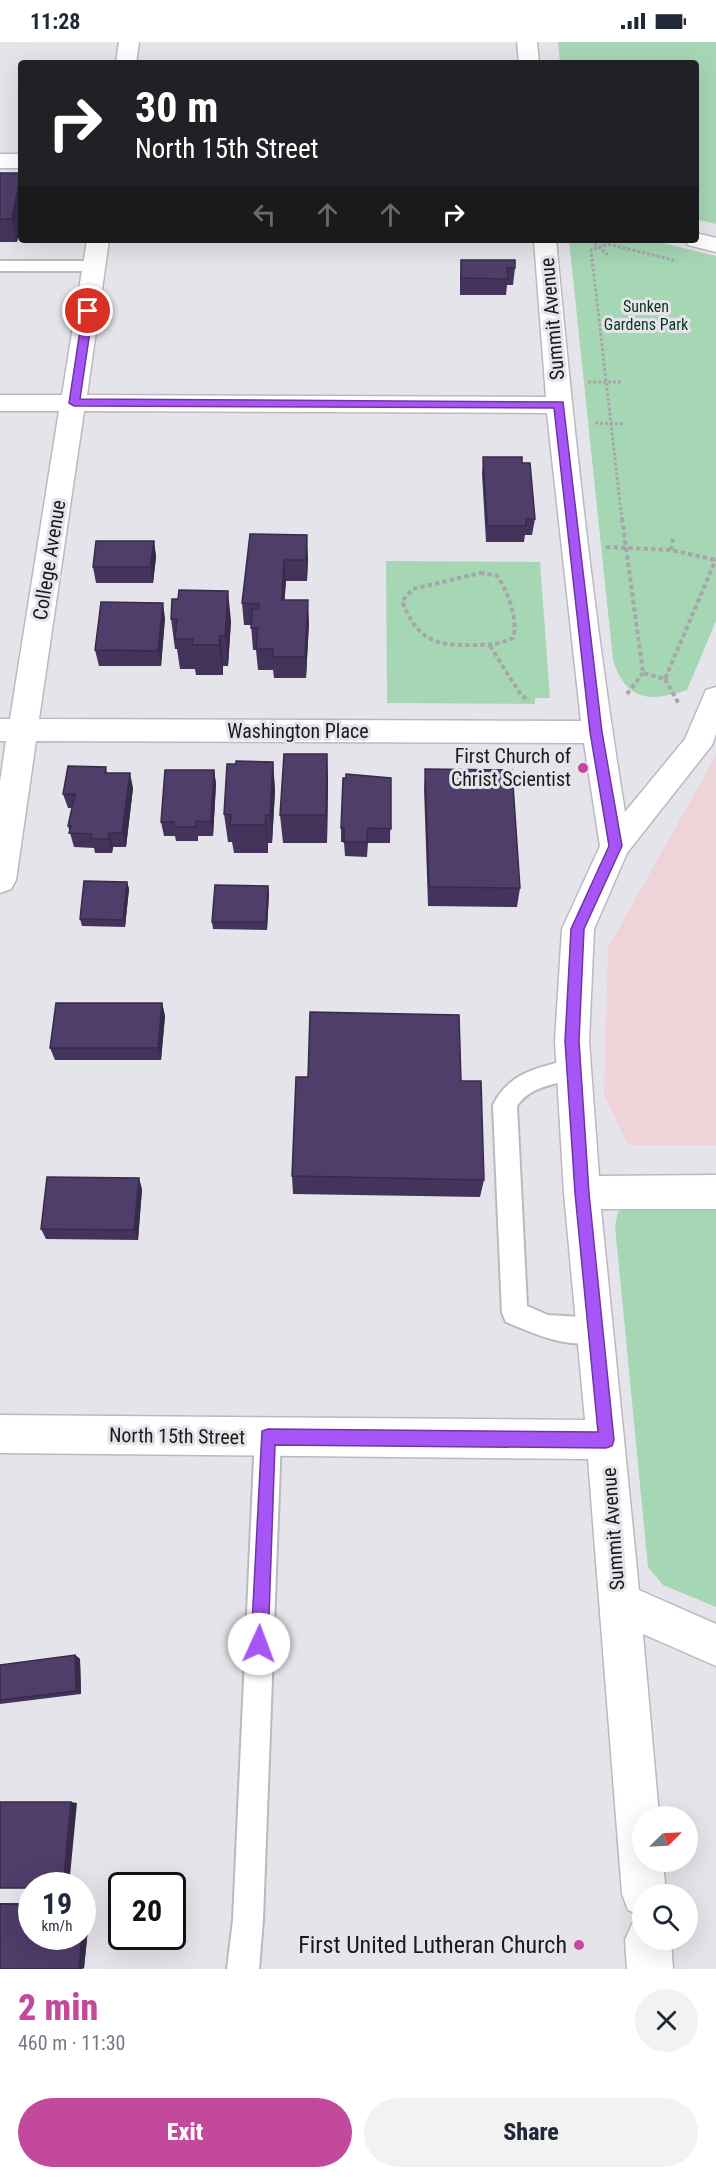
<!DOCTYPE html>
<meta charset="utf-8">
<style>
body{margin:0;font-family:"Roboto Condensed",sans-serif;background:#f2f2f3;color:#1f2937;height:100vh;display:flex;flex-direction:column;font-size:22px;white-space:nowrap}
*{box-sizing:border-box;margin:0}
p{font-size:20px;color:#747a83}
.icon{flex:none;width:33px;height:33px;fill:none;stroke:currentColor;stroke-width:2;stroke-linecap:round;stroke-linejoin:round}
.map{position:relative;height:1927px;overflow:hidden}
.details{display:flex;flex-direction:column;background:#fff;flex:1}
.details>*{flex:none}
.guide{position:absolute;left:18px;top:18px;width:681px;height:183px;border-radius:6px;box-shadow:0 6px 24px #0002;background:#202124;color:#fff;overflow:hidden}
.needle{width:39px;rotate:66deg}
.buttons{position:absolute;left:632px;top:1764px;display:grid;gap:12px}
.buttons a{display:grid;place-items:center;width:66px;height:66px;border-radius:50%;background:#fff;box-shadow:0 6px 24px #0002;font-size:30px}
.speed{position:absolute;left:18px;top:1830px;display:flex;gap:12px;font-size:30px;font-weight:700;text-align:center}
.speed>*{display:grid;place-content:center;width:78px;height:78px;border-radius:50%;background:#fff;box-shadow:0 6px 24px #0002;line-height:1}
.speed small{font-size:15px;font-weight:400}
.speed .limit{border:3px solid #111;border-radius:9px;background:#fff;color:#111}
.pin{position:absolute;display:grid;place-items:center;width:51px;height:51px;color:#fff;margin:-26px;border:3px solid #fff;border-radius:50%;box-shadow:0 2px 6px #0007}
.me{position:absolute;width:66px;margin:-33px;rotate:2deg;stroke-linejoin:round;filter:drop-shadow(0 0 4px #0008)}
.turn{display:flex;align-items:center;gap:21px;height:126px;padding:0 18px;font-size:27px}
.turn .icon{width:78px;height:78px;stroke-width:2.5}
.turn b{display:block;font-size:42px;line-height:51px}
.lanes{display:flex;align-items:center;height:57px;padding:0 18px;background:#0003;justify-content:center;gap:30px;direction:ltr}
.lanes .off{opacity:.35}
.round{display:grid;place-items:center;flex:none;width:63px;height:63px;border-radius:32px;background:#f2f2f3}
.summary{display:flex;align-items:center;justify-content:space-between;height:102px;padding:0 18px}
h1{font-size:36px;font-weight:800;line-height:45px;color:#c2499c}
.button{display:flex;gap:12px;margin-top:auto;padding:12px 18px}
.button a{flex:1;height:69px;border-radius:36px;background:#c2499c;color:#fff;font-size:24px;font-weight:800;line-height:69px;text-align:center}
.button a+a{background:#f2f2f3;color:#1f2937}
.status{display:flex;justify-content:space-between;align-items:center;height:42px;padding:0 30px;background:#fff;direction:ltr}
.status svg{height:16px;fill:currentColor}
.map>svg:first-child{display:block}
.education{fill:#eed3d9}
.green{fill:#a5d7b5}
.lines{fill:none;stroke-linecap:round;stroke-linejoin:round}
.service-casing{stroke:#bbb9bf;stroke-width:4}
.minor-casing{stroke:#bbb9bf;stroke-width:3}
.path-far1{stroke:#a7a6ab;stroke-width:3;stroke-dasharray:3 2;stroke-linecap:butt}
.path{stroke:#a7a6ab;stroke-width:4;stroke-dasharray:4.5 3;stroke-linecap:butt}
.service{fill:#fff;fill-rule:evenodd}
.minor{fill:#fff;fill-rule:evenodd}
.wall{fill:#44345b}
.shaded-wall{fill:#372b4a}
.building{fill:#4f3d6a;stroke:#372b4a;stroke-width:1.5}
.route{fill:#a855f7;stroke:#6d37a1;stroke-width:1.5}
.poi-dot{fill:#c2499c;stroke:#e6e4eb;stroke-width:2}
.labels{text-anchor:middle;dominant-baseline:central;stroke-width:6;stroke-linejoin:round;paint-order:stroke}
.far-park-label{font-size:16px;fill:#09351e;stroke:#e6e4eb}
.street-label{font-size:20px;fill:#1a191b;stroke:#e6e4eb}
.poi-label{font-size:20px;fill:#1a191b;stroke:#e6e4eb;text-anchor:end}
.near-poi-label{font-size:24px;fill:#1a191b;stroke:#e6e4eb;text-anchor:end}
</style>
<div class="status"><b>11:28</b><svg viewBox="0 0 49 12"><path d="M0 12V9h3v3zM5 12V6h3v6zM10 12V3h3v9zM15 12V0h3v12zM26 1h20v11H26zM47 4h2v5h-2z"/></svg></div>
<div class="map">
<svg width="716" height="1927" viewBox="0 0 716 1927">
<rect width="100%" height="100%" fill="#e6e4eb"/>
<!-- education -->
<path class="education" d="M716 713V1103H628L604 1053 608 906Z"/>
<!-- green -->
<path class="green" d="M558 0H716V182L696 177V21H560Z
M569 198H650L716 214V579L687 648C650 661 625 658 613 618Z
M386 519 540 520 550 656H535V662L387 661Z
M631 1164 716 1165V1565L663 1543 648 1525 615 1184 618 1170Z"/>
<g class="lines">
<!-- service casing -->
<g class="service-casing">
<path id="service" d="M0 219H95L103 224 95 229H0Z
M573 1017 581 1020 585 1027 581 1034C558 1043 532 1042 517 1064L527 1264 548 1273 596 1276 605 1279 609 1288 605 1297C573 1310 535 1292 506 1280L502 1271 493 1063C509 1030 540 1025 573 1017Z
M268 1382 277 1386 281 1395 263 1878 259 1927H227L233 1878 255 1395 259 1386Z"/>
</g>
<!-- minor casing -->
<g class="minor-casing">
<path id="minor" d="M119 0H139L136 21H116Z
M517 0H537L539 21H519Z
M0 112H21V126H0Z
M696 191 716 196V210L688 203 685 198H696Z
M87 198H109L87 353 546 355 534 198H556C574 389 594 580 625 770L685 697 706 648 716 645V692L712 703 627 811 594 887 589 999 599 1134 716 1133V1167H601L639 1548 716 1582V1624L643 1592 659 1774H642V1820H663L666 1852H642V1874L628 1868 622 1852 588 1417 0 1411V1373L585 1378 564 1151 555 999 562 887 600 804 584 701 36 699 16 838 11 847 0 851V740L6 699H0V677H10L59 369H0V353H62ZM84 369 547 371 581 679 39 677Z
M642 1878V1898H671L673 1927H627L625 1898 632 1882Z"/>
</g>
<!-- path-far1 -->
<path class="path-far1" d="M591 198 608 213
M588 340H622
M595 381 624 382
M622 478 591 208 608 202 677 219"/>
<!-- path -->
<path class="path" d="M622 476 643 631 665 637 716 517
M606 505 671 508 716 518
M671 508 673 497
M480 531 496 533C507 546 519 580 513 596 499 603 486 603 471 603 432 604 417 596 402 559L413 547Z
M490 604 521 653 529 659
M665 637 679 662
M627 652 643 631"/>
<!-- service -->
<use href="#service" class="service"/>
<!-- minor -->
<use href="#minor" class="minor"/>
</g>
<!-- wall -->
<path class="wall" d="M0 131H21V181L17 200H0Z
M461 218 515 226 513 243H507L506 253H460V235Z
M483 415 522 421 535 477 532 493H525L524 500H486L482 432Z
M250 492 308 515 307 539H286L284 558 309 580 306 636H274L273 628H258L256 608H253L251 583H244L242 561Z
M154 499 156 515 153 541H96L93 525Z
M165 576 161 624H99L95 608Z
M171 577 231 579 228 624H223V633H196L195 627H180L177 607H175Z
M327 712 328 741 327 801H283L280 773Z
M273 720 275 749 272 801H268V811H234L232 800H228L224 772 236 722Z
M106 725 107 731 133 746 126 805H113L112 811H95L94 806 74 805 68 784 72 766H68L63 752Z
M425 727 520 846 517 865 428 864 424 747Z
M214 728 216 742 213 794H198V799H176L175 794H164L161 780Z
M391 736 390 801H368L367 815 345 814 344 800H341V786Z
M127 840 129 847 125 885 82 884 80 877Z
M268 844 269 851 267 888 213 887 212 880Z
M162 961 165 974 161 1018H55L50 1006Z
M461 1039 484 1138 480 1155 293 1152 292 1134Z
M142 1147 138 1198 46 1197 41 1187Z
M75 1613 80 1617 81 1652 0 1662V1623Z
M0 1861H32V1894H82V1867H90L84 1926 82 1927H0Z"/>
<!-- shaded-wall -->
<path class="shaded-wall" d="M21 134V181L17 200 12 177Z
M307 493 308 515 307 539 306 518Z
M154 499 156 515 153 541 150 525Z
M284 518 286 539 283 579 282 558Z
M228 549 231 579 228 624 225 594Z
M308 558 309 580 306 636 305 615Z
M163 561 165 576 161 624 158 609Z
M220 594 223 624V633L219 603Z
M327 712 328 741 327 801 326 773Z
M273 720 275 749 272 801 270 773Z
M214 728 216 742 213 794 211 780Z
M130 731 133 746 126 805 122 791Z
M266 773 268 801V811L265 783Z
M109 791 113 805 112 811 109 797Z
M127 840 129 847 125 885 123 878Z
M268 844 269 851 267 888 266 880Z
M162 961 165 974 161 1018 158 1006Z
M139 1136 142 1147 138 1198 134 1188Z
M75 1613 80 1617 81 1652 76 1649Z
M71 1760 77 1761 69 1844H63Z
M90 1867 84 1926 79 1927 82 1894 84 1869Z"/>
<!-- building -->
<path class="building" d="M0 131H21L12 177H0Z
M461 218H515V226H507L508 237 461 236Z
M483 415H522V421H530L535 477H526V484H487Z
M250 492 307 493 306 518H284L282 558H308L305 615H272L273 607H256L258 586H251L252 567H258L259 562 242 561Z
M96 499H154L150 525H93Z
M179 548 228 549 225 594H220L219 603H192L193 597H175L177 577H171L172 557H178Z
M101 560 163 561 158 609 95 608Z
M284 712H327L326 773H280Z
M236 719 273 720 270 773H266L265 783H230L231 773 224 772 227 722H236Z
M68 724 106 725 105 731H130L122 791H109V797H91L92 792 69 791 71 784H68L75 752H63Z
M425 727 512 728 520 846 429 845Z
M165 728H214L211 780 196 779V785H174V780H161Z
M346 732 391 736V787L368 786 367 800H344V786H341L343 736H346Z
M84 839 127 840 123 878 80 877Z
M215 843 268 844 266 880H212Z
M56 961H162L158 1006H50Z
M310 970 459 973 461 1039H481L484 1138 292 1134 296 1035H308Z
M47 1135 139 1136 134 1188 41 1187Z
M75 1613 76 1649 0 1658V1623Z
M0 1760H71L63 1844H32V1846H0Z
M0 1862 32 1863V1894H82L79 1927H0Z
M82 1869H84L82 1886Z"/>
<!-- route -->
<path class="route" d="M88 266 93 269 80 357 563 360 602 690 622 804 584 887 579 999 589 1151 614 1398 612 1404 606 1406 275 1403 268 1602 265 1608 259 1610 253 1608 251 1602 262 1389 268 1387 598 1390 575 1151 565 999 571 887 609 804 590 690 554 366 74 364 69 361 83 269Z"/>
<!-- markers -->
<g class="poi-dot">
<circle cx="583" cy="726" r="6"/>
<circle cx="579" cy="1903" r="6"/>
</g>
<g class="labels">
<!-- far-park labels -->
<g class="far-park-label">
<text x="646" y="264">Sunken<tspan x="646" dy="18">Gardens Park</tspan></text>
</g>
<!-- street labels -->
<g class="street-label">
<text transform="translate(552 277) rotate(-95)">Summit Avenue</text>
<text transform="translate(49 518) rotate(-81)">College Avenue</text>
<text x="298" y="689">Washington Place</text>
<text transform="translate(177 1394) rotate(1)">North 15th Street</text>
<text transform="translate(613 1487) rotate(-94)">Summit Avenue</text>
</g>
<!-- poi labels -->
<g class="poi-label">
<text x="571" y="714">First Church of<tspan x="571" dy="23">Christ Scientist</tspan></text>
</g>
<!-- near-poi labels -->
<g class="near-poi-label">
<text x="567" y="1903">First United Lutheran Church</text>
</g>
</g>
</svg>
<div class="buttons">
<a><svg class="needle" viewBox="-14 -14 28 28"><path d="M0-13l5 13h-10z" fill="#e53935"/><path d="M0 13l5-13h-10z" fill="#747a83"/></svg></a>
<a><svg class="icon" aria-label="search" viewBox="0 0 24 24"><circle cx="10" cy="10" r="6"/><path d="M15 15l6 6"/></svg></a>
</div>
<div class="speed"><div>19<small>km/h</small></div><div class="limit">20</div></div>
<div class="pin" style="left:88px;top:269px;background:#d93025"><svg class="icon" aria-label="arrive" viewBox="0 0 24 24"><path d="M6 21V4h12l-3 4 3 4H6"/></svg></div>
<svg class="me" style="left:259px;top:1602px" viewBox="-20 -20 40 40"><circle r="19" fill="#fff"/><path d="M0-13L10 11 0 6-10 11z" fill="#a855f7"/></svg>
<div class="guide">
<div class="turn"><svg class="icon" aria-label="right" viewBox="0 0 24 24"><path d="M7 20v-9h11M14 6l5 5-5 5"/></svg><div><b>30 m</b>North 15th Street</div></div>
<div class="lanes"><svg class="icon off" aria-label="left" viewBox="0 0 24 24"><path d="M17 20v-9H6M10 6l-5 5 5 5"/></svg><svg class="icon off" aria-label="ahead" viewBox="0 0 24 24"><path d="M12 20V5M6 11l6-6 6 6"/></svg><svg class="icon off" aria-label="ahead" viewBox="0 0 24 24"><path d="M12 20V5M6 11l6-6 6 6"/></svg><svg class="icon" aria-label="right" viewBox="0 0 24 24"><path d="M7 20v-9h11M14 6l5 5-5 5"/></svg></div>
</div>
</div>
<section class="details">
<div class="summary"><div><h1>2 min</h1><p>460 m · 11:30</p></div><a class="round"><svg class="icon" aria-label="close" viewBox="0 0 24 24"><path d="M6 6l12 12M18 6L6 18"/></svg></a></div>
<div class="button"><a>Exit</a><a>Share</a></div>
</section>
